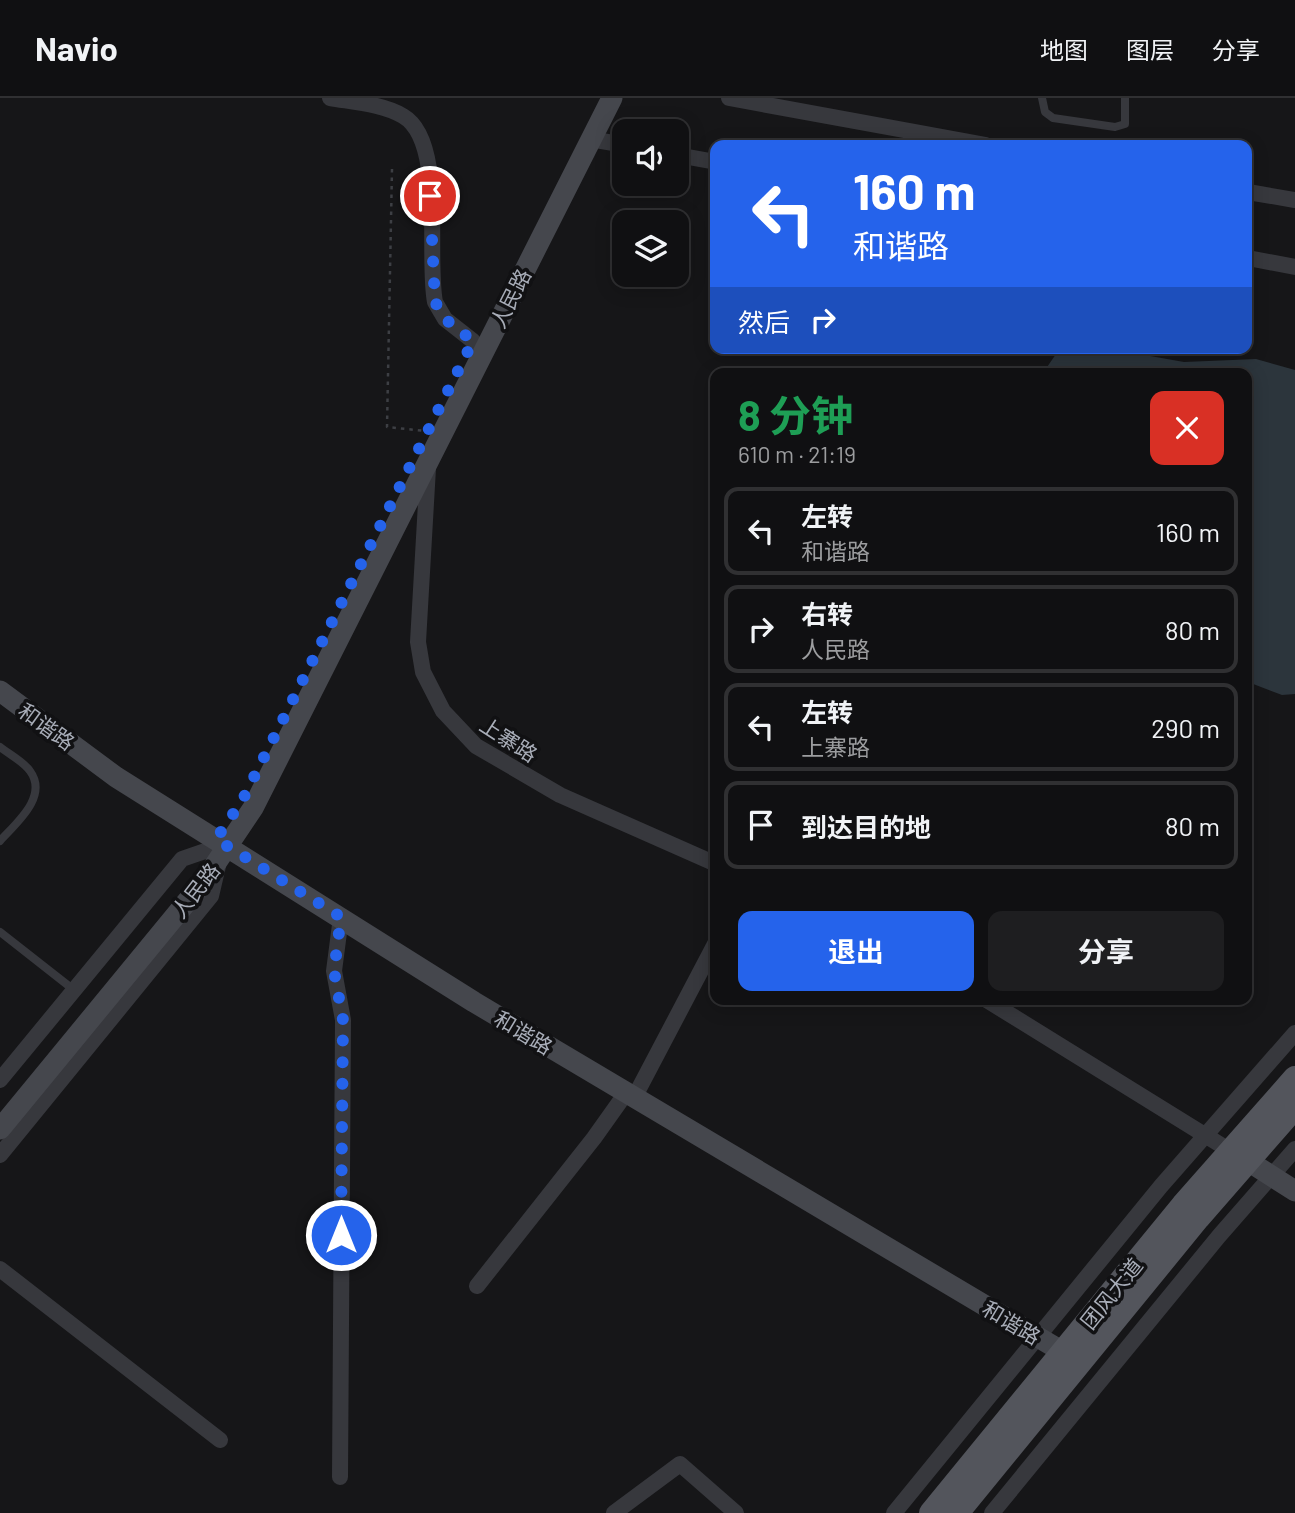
<!DOCTYPE html>
<html lang="zh">
<meta charset="utf-8">
<style>
body{margin:0;font-family:Barlow,"Noto Sans SC",sans-serif;background:#1e1e20;color:#f1f3f6;height:100vh;display:flex;flex-direction:column;font-size:26px;white-space:nowrap}
*{box-sizing:border-box;margin:0}
p{font-size:23px;color:#9c9d9f}
.icon{flex:none;width:38px;height:38px;fill:none;stroke:currentColor;stroke-width:2;stroke-linecap:round;stroke-linejoin:round}
.map{position:relative;flex:1;overflow:hidden}
.side{position:absolute;left:710px;top:270px;width:542px;height:637px;display:flex;flex-direction:column;background:#101012;border-radius:14px;box-shadow:0 4px 18px #0003,0 0 0 2px #303032}
.side>*{flex:none}
.hud{position:absolute;left:710px;top:42px;width:542px;height:214px;border-radius:14px;box-shadow:0 4px 18px #0003,0 0 0 2px #303032;background:#2563eb;color:#fff;overflow:hidden}
.fabs{position:absolute;left:612px;top:21px;display:grid;gap:14px}
.fabs a{display:grid;place-items:center;width:77px;height:77px;border-radius:14px;background:#101012;box-shadow:0 4px 18px #0003,0 0 0 2px #303032;font-size:35px}
.pin{position:absolute;display:grid;place-items:center;width:60px;height:60px;color:#fff;margin:-30px;border:4px solid #fff;border-radius:50%;box-shadow:0 2px 7px #0007}
.me{position:absolute;width:77px;margin:-38px;rotate:0deg;stroke-linejoin:round;filter:drop-shadow(0 0 5px #0008)}
.turn{display:flex;align-items:center;gap:24px;height:147px;padding:0 28px;font-size:32px}
.turn .icon{width:91px;height:91px;stroke-width:2.5}
.turn b{display:block;font-size:49px;line-height:60px}
.then{display:flex;align-items:center;height:66px;padding:0 28px;background:#0003;gap:14px;font-size:26px}
.round{display:grid;place-items:center;flex:none;width:74px;height:74px;border-radius:14px;background:#1e1e20}
.headline{display:flex;align-items:center;justify-content:space-between;height:119px;padding:0 28px}
h1{font-size:42px;font-weight:700;line-height:52px;color:#1e9e55}
.cta{display:flex;gap:14px;margin-top:auto;padding:14px 28px}
.cta a{flex:1;height:80px;border-radius:14px;background:#2563eb;color:#fff;font-size:28px;font-weight:700;line-height:80px;text-align:center}
.cta a+a{background:#1e1e20;color:#f1f3f6}
ul{padding:0;list-style:none}
li{display:flex;align-items:center;gap:21px;height:88px;margin:0 14px 10px;padding:0 14px;border:4px solid #303032;border-radius:14px}
li div{flex:1}
li b{display:block;font-size:26px}
li em{font-style:normal}
header{display:flex;align-items:center;gap:42px;box-sizing:border-box;height:98px;padding:0 35px;background:#101012;border-bottom:2px solid #303032}
header strong{font-size:33px}
nav{display:flex;gap:38px;margin-inline-start:auto;font-size:24px}
.map>svg:first-child{display:block}
.water{fill:#2c353c}
.lines{fill:none;stroke-linecap:round;stroke-linejoin:round}
.path{stroke:#3d3f44;stroke-width:2.5;stroke-dasharray:3.5 5;stroke-linecap:butt}
.lane{stroke:#37383d;stroke-width:8}
.street{stroke:#37383d;stroke-width:16}
.secondary{stroke:#45474d;stroke-width:21}
.primary{stroke:#53555c;stroke-width:24}
.route{stroke:#2563eb;stroke-width:12;stroke-dasharray:0 21.6}
.labels{text-anchor:middle;dominant-baseline:central;stroke-width:7;stroke-linejoin:round;paint-order:stroke}
.street-label{font-size:21px;fill:#a8adb8;stroke:#111113}
</style>
<header>
<strong>Navio</strong>
<nav><a>地图</a><a>图层</a><a>分享</a></nav>
</header>
<div class="map">
<svg width="1295" height="1415" viewBox="0 0 1295 1415">
<rect width="100%" height="100%" fill="#161618"/>
<!-- water -->
<path class="water" d="M1070 250H1105L1184 264 1256 261 1295 272V596L1282 597 1248 584V275H1043L1056 256Z"/>
<g class="lines">
<!-- path -->
<path class="path" d="M392 71 387 329 425 333"/>
<!-- lane -->
<path class="lane" d="M1042 0 1045 14 1053 20 1115 29 1125 26V0
M0 649C9 656 24 664 30 673 49 699 15 726 0 743
M0 834 74 892"/>
<!-- street -->
<path class="street" d="M330 0C353 4 383 6 403 18 446 43 426 159 435 204L445 221 473 243
M729 0 986 47
M590 41 625 47
M677 57 716 64
M1248 94 1295 102
M1248 160 1295 169
M428 370 418 544 423 574 443 613 476 648 560 697 716 766
M985 901 1237 1057
M0 982 182 761 208 752
M634 1000 716 844
M0 1057 211 798 218 768
M0 1171 220 1342
M477 1188 594 1040 626 995
M340 1379 343 922 334 873 341 819
M614 1415 680 1366 736 1415
M894 1415 1161 1088 1295 935
M992 1415 1219 1138 1295 1051"/>
<!-- secondary -->
<path class="secondary" d="M0 593 116 679 474 904 1063 1254
M0 1031 204 783 253 710 612 0
M1248 1063 1295 1093"/>
<!-- primary -->
<path class="primary" d="M931 1415 1183 1107 1295 980
M957 1415 1198 1120 1295 1009"/>
</g>
<g class="lines">
<!-- route -->
<path class="route" d="M341 1137 343 922 334 873 341 819 216 741 242 703 473 243 445 221 435 204 430 98"/>
</g>
<g class="labels">
<!-- street labels -->
<g class="street-label">
<text transform="translate(510 200) rotate(-63)">人民路</text>
<text transform="translate(47 628) rotate(36)">和谐路</text>
<text transform="translate(509 641) rotate(33)">上寨路</text>
<text transform="translate(195 792) rotate(-52)">人民路</text>
<text transform="translate(524 934) rotate(31)">和谐路</text>
<text transform="translate(1111 1195) rotate(-51)">团风大道</text>
<text transform="translate(1012 1224) rotate(31)">和谐路</text>
</g>
</g>
</svg>
<div class="fabs">
<a><svg class="icon" aria-label="sound" viewBox="0 0 24 24"><path d="M4 9h4l5-4v14l-5-4H4zM17 9q2 3 0 6"/></svg></a>
<a><svg class="icon" aria-label="layers" viewBox="0 0 24 24"><path d="M12 4l9 5-9 5-9-5zM3 14l9 5 9-5"/></svg></a>
</div>
<div class="pin" style="left:430px;top:98px;background:#d93025"><svg class="icon" aria-label="arrive" viewBox="0 0 24 24"><path d="M6 21V4h12l-3 4 3 4H6"/></svg></div>
<svg class="me" style="left:341px;top:1137px" viewBox="-20 -20 40 40"><circle r="17" fill="#2563eb" stroke="#fff" stroke-width="3"/><path d="M0-11L8 9 0 5-8 9z" fill="#fff"/></svg>
<div class="hud">
<div class="turn"><svg class="icon" aria-label="left" viewBox="0 0 24 24"><path d="M17 20v-9H6M10 6l-5 5 5 5"/></svg><div><b>160 m</b>和谐路</div></div>
<div class="then">然后<svg class="icon" aria-label="right" viewBox="0 0 24 24"><path d="M7 20v-9h11M14 6l5 5-5 5"/></svg></div>
</div>
<section class="side">
<div class="headline"><div><h1>8 分钟</h1><p>610 m · 21:19</p></div><a class="round" style="background:#d93025;color:#fff"><svg class="icon" aria-label="close" viewBox="0 0 24 24"><path d="M6 6l12 12M18 6L6 18"/></svg></a></div>
<ul>
<li><svg class="icon" aria-label="left" viewBox="0 0 24 24"><path d="M17 20v-9H6M10 6l-5 5 5 5"/></svg><div><b>左转</b><p>和谐路</p></div><em>160 m</em></li>
<li><svg class="icon" aria-label="right" viewBox="0 0 24 24"><path d="M7 20v-9h11M14 6l5 5-5 5"/></svg><div><b>右转</b><p>人民路</p></div><em>80 m</em></li>
<li><svg class="icon" aria-label="left" viewBox="0 0 24 24"><path d="M17 20v-9H6M10 6l-5 5 5 5"/></svg><div><b>左转</b><p>上寨路</p></div><em>290 m</em></li>
<li><svg class="icon" aria-label="arrive" viewBox="0 0 24 24"><path d="M6 21V4h12l-3 4 3 4H6"/></svg><div><b>到达目的地</b></div><em>80 m</em></li>
</ul>
<div class="cta"><a>退出</a><a>分享</a></div>
</section>
</div>
